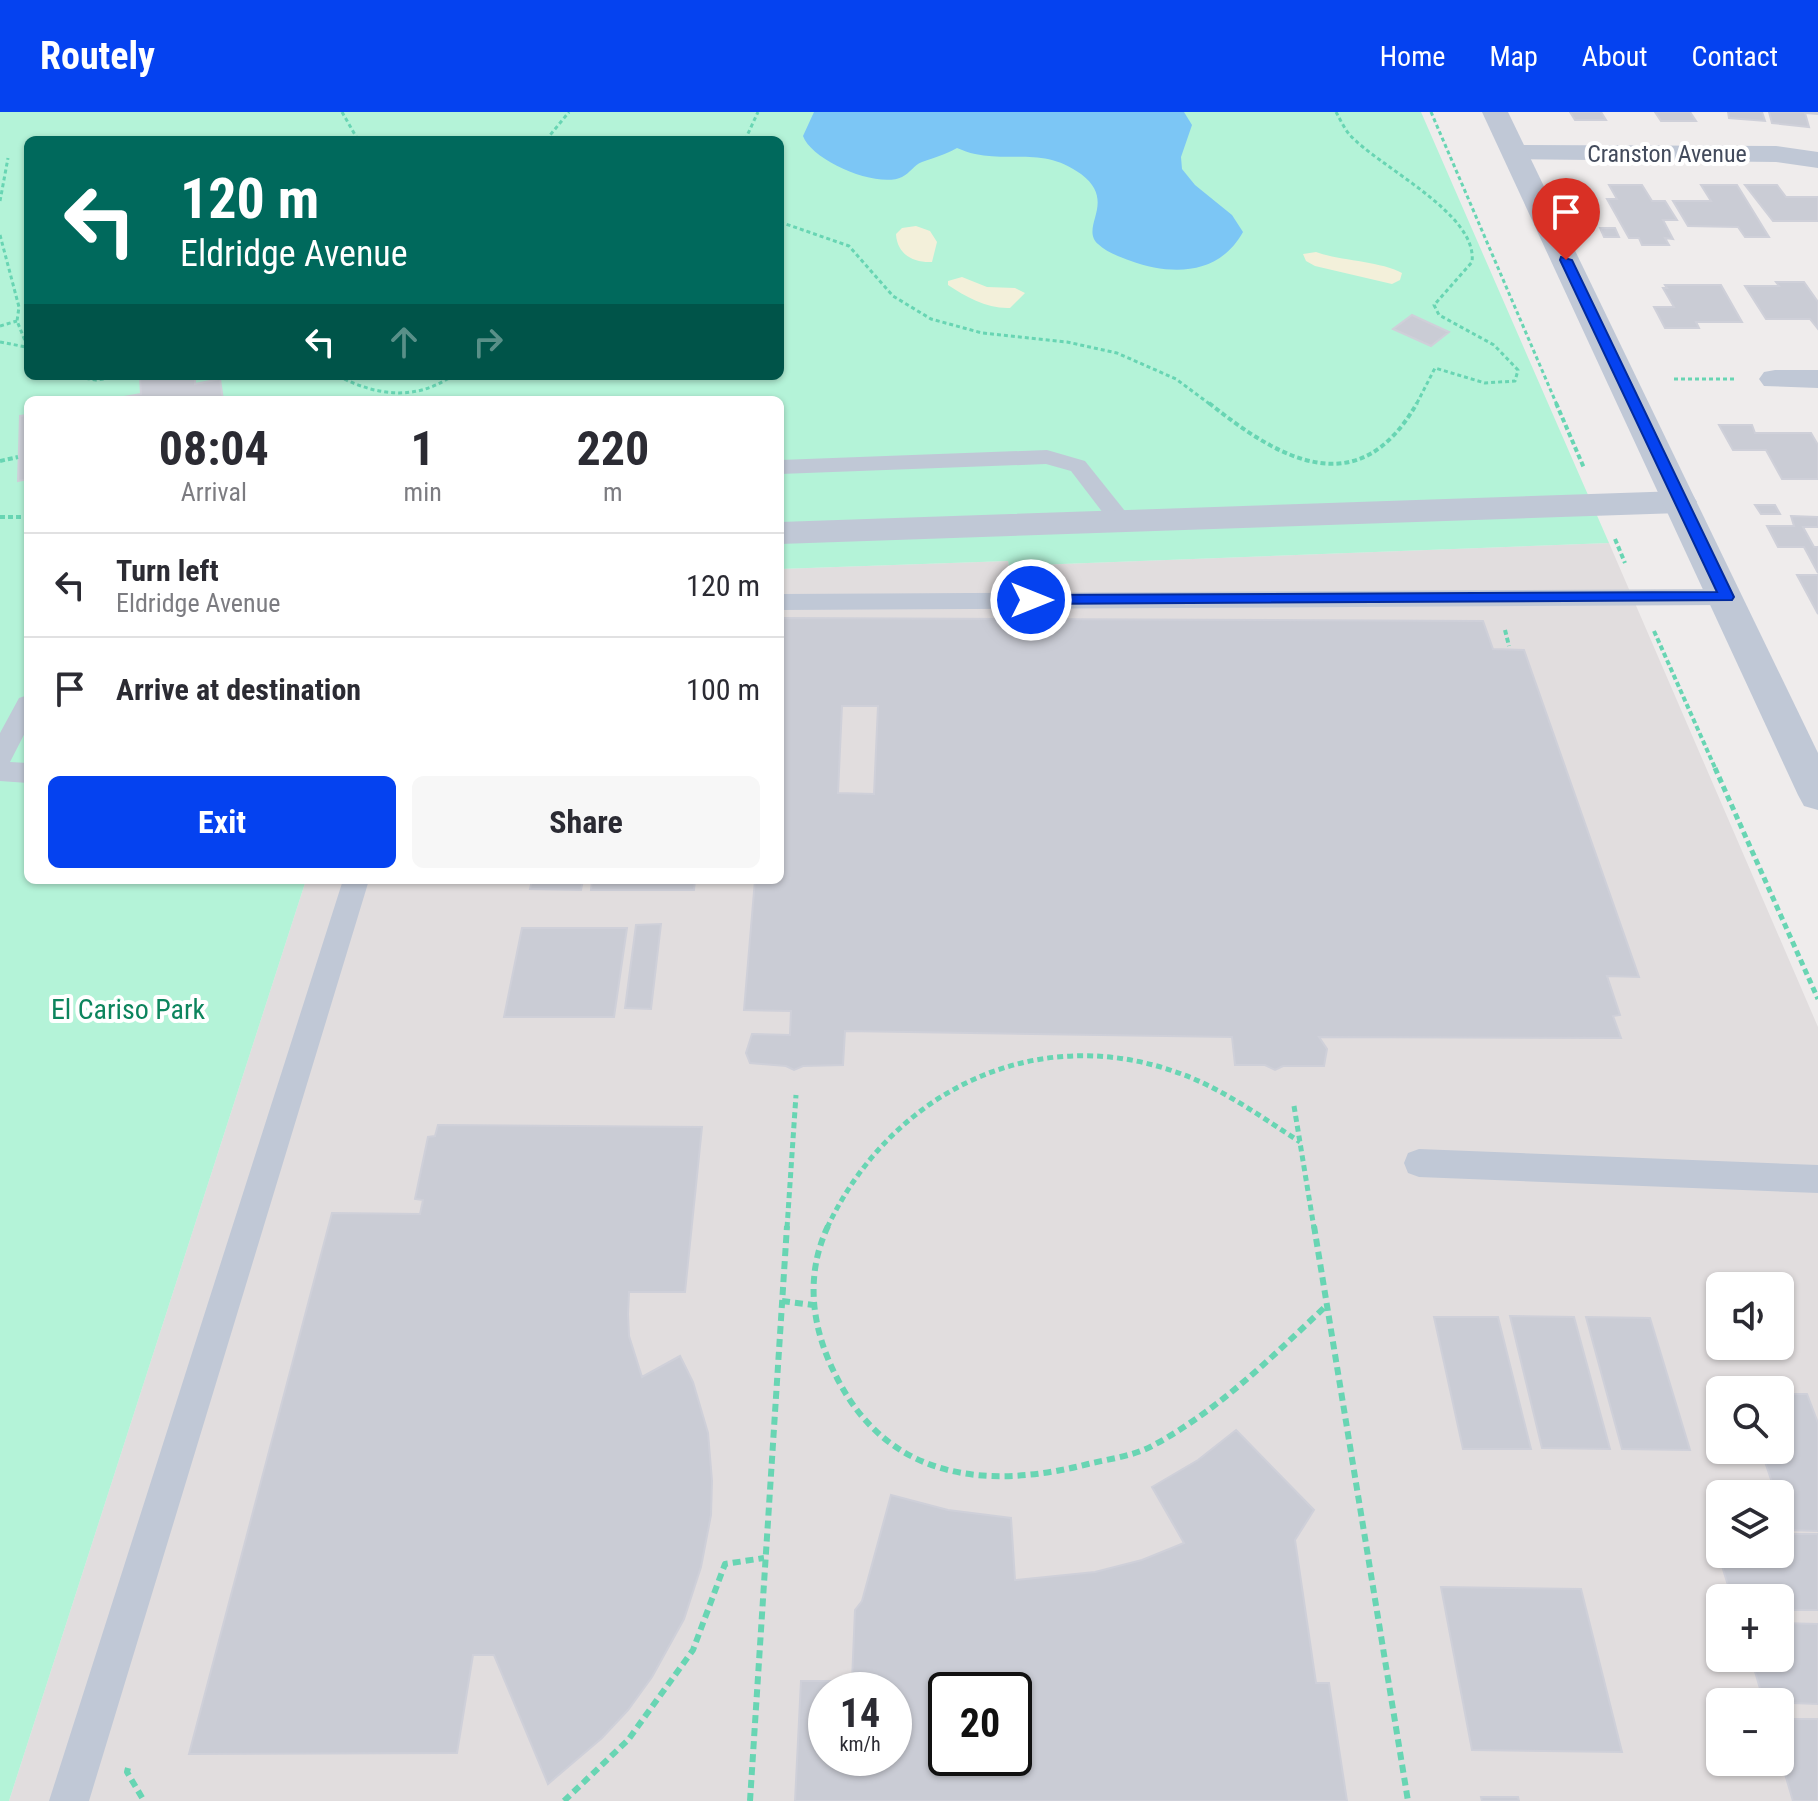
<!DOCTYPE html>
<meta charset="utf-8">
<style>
body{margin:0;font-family:"Roboto Condensed",sans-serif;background:#f7f7f7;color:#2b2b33;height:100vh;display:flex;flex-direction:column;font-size:30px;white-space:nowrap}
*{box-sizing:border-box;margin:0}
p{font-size:26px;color:#7c7c81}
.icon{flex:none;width:44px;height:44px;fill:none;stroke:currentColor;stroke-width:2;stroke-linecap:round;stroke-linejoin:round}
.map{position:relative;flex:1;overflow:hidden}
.sheet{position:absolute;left:24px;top:284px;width:760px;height:488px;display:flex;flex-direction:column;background:#fff;border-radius:12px;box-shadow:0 2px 6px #0004}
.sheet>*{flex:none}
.guide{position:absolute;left:24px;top:24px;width:760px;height:244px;border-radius:12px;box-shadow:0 2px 6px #0004;background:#00695c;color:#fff;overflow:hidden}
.fabs{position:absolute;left:1706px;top:1160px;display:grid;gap:16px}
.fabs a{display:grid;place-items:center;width:88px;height:88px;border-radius:12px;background:#fff;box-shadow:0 2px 6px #0004;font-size:40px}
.speed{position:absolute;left:808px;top:1560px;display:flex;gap:16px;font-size:40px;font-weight:700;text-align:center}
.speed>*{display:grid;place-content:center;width:104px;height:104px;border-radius:50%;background:#fff;box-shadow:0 2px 6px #0004;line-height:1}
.speed small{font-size:20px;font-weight:400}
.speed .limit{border:4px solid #111;border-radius:12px;background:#fff;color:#111}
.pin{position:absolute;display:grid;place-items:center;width:68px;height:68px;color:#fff;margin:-82px -34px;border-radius:50% 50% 50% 0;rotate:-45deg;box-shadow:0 0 8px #0007}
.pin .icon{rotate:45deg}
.me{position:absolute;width:88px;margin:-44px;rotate:90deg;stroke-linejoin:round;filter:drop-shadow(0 0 6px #0008)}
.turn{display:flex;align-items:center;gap:28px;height:168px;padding:0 24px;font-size:36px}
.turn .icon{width:104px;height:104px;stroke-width:2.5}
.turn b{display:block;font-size:56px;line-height:68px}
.lanes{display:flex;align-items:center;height:76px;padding:0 24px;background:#0003;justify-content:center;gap:40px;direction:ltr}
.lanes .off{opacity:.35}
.eta{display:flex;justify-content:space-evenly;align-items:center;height:136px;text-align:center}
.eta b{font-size:48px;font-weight:700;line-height:56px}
.button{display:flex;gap:16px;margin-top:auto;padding:16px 24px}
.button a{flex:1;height:92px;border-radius:12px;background:#0542f0;color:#fff;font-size:32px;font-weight:700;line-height:92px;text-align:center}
.button a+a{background:#f7f7f7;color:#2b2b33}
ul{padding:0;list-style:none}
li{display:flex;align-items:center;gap:24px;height:104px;padding:0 24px;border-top:2px solid #e1e1e2}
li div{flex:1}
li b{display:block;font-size:30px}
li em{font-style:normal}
header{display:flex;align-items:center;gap:48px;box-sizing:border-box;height:112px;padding:0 40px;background:#0542f0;color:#fff}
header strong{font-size:38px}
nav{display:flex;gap:44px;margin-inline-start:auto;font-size:28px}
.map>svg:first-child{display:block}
.education{fill:#e1ddde;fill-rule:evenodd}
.green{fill:#b4f3d8;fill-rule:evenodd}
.sand{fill:#f3f0da}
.water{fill:#7cc6f5}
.building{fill:#caccd5;stroke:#cfd0d9;stroke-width:2;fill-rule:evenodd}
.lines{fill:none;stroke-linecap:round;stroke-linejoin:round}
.path-far3{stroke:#68d5b3;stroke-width:3;stroke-dasharray:4 3;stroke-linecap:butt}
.path-far2{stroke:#68d5b3;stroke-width:4;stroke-dasharray:5 3;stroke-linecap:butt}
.path-far1{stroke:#68d5b3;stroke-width:5;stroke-dasharray:6 4;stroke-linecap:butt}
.path{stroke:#68d5b3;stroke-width:6;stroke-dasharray:8 5;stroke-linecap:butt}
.service{fill:#c0c8d6;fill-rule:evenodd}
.minor{fill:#c0c8d6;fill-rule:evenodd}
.tertiary{fill:#c0c8d6;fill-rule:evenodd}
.route{fill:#0542f0;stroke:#032b9c;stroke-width:2}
.labels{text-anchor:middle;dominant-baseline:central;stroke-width:8;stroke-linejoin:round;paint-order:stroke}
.far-street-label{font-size:24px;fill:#434b5c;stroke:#fff}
.park-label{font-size:28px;fill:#0c845d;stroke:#fff}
</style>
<header>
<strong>Routely</strong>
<nav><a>Home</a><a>Map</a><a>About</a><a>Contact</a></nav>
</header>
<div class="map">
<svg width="1818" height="1689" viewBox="0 0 1818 1689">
<rect width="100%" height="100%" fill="#efecec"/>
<!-- education -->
<path class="education" d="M1609 431 1818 915V1689H9L306 768H780V457L1008 449 1009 454ZM1720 1174H1780V1234H1720ZM1720 1278H1780V1338H1720ZM1720 1382H1780V1442H1720ZM1720 1486H1780V1546H1720ZM826 1578H894V1646H826ZM946 1578H1014V1646H946ZM1720 1590H1780V1650H1720Z"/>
<!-- green -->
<path class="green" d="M0 0H1421L1609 431 1009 454 1008 449 780 457V288H28V768H306L9 1689H0ZM28 28H780V264H28Z"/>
<!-- sand -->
<path class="sand" d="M916 114 930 119 937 130 932 150C913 151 897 142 896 122L902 116Z
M1316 140C1341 149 1380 149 1402 161L1400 168 1392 172 1315 154 1306 149 1303 142Z
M962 165 987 175 1015 176 1025 181 1010 196C987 197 966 185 948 173V169Z"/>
<!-- water -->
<path class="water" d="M814 0H1184L1192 13 1181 45 1182 57 1195 73 1232 103 1243 120C1219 163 1173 164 1131 149 1120 145 1106 140 1098 132 1079 115 1118 90 1081 62 1044 35 1013 50 975 42 969 41 963 38 957 36 944 43 936 45 922 50 914 53 910 61 902 65 878 77 812 49 803 24Z"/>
<!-- building -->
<path class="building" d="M1570 0H1601L1606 8H1575Z
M1655 0H1690L1696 9H1661Z
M1728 0H1762L1765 9 1729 6Z
M1769 0H1818V2L1805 1 1809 15 1772 11Z
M1609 73H1642L1652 89H1665L1677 108H1663L1673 127 1665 126 1669 133H1642L1639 126H1629L1607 87H1617Z
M1701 73H1737L1769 125H1745L1738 115 1688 114 1673 89H1711Z
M1745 73H1777L1786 85H1818V109H1773Z
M1600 116H1615L1619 125H1604Z
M1776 170H1804L1818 190V217L1810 207H1766L1745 174H1779Z
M1665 173H1721L1742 210H1696L1699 216H1665L1654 195H1674L1663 176H1667Z
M1412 203 1449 220 1431 234 1393 217Z
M140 264H195V272L220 267 223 288H107L141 282Z
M28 303V367L18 369 20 304Z
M1719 313H1752L1755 321H1811L1818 333V367H1782L1766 338H1733Z
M1755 393H1775L1780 402H1761Z
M1791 404 1818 405V415H1803L1814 435H1818V461L1804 435H1778L1767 414H1794Z
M1797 463H1818V502Z
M780 506 1483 509 1493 537 1524 538 1639 865 1607 864 1620 903 1613 904 1621 926 1319 925 1327 937 1324 954H1283L1275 958 1265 953H1235L1232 925 845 919 843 953 803 954 794 958 786 954 750 951 746 941 752 922 790 923 791 899 744 898 755 768H780ZM842 594H878L874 682 838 681Z
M532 768H583L581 778 530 777Z
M592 768H695L694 778H591Z
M661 812 651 897 625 896 636 813Z
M522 816H627L614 905H504Z
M438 1013 702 1015 685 1180H629L628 1202 629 1224 642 1265 680 1244 693 1270 708 1321 712 1369 711 1403 701 1455 684 1507 652 1565 628 1598 602 1626 548 1672 494 1543H473L457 1641 189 1642 332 1101 420 1102 423 1088 415 1087 428 1025 435 1024Z
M1510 1204 1574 1205 1610 1337 1542 1336Z
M1434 1205H1498L1531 1337H1463Z
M1586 1205 1650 1206 1690 1338 1622 1337Z
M1780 1282H1807L1818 1311V1419L1788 1418 1780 1394V1382H1776L1761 1338H1780Z
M1236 1318 1314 1398 1295 1428 1316 1571H1329L1347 1689H795L801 1569H852L855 1498 862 1489 891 1383 948 1398 1011 1406 1015 1468 1095 1460 1142 1448 1184 1431 1152 1375 1198 1348ZM826 1578H894V1646H826ZM946 1578H1014V1646H946Z
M1712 1422H1720V1442H1780V1422H1818V1498H1780V1486H1732Z
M1441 1475 1581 1477 1622 1640 1472 1638Z
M1780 1511 1818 1512V1592L1764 1590 1751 1546H1780Z
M1780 1607H1818V1689H1793L1780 1645Z
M1481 1685H1518L1519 1689H1482Z"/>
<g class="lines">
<!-- path-far3 -->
<path class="path-far3" d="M342 0 358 28
M1336 0C1340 7 1344 16 1349 22 1378 55 1478 101 1472 150L1434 193 1439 203 1494 233 1518 258 1515 269 1485 271 1435 256 1416 293
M1431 0 1557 293
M546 28 569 0
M745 28 758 0
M0 89 8 46
M780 110 849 134 893 184 931 207 982 221 1067 230 1117 241 1176 267 1211 293
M0 123 19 195 17 209 28 236
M0 214 17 209
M0 230 26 235
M72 264 96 268 124 264
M338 264C377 284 415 289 452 264
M1674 267H1734"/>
<!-- path-far2 -->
<path class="path-far2" d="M1209 291C1280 348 1359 393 1417 291
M1556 291 1584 356
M0 349 18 345
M0 405H28
M1615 427 1625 451
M1505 518 1509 534
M1654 519 1716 658"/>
<!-- path-far1 -->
<path class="path-far1" d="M1715 656 1818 887
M1294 994 1314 1116
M787 1116 796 983
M827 1116C889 983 1030 910 1173 959 1219 974 1260 1004 1300 1030"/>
<!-- path -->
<path class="path" d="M828 1114C804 1165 812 1218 837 1266 889 1368 987 1378 1088 1352 1109 1347 1133 1344 1152 1334 1218 1299 1273 1244 1327 1193
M1314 1114 1408 1689
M782 1189 813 1193
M128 1656 127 1660 144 1689
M564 1689 628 1628 693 1538 725 1452 764 1446
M750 1689 787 1114"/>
<!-- service -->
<path class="service" d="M1047 338 1085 349 1129 404 1132 409 1129 414H1113L1071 359 1046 352 780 362V348Z
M1727 477 1735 479 1738 485 1735 491 1727 493 780 498V482Z
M28 583V615L10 650 28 651V671L0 669V621L19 586Z
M343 768H369L89 1689H49Z
M1419 1037 1818 1053V1081L1419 1065 1408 1061 1404 1051 1408 1041Z"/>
<!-- minor -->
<path class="minor" d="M1515 33 1776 34 1818 40V56L1776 50 1506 47 1502 41 1506 35Z
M1775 258H1818V276L1764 274 1759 267 1764 260Z
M1680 379 1692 382 1697 390 1692 398 1680 401 780 432V410Z"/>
<!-- tertiary -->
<path class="tertiary" d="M1482 0H1508L1818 641V698L1804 694 1798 683Z"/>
</g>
<!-- route -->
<path class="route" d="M1561 145 1572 148 1734 485 1732 488 1025 492 1023 488 1031 483 1717 480 1560 148Z"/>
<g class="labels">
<!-- far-street labels -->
<g class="far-street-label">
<text x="1667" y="42">Cranston Avenue</text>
</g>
<!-- park labels -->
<g class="park-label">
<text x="128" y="897">El Cariso Park</text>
</g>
</g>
</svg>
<div class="fabs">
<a><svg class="icon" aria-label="sound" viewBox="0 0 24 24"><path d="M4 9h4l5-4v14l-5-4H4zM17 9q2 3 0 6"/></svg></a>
<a><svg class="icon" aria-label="search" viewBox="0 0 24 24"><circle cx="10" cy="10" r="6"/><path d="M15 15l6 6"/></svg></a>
<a><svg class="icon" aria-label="layers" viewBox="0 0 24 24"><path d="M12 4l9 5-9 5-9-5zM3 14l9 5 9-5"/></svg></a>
<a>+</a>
<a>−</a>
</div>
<div class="speed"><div>14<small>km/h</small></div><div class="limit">20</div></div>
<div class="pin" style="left:1566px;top:148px;background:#d93025"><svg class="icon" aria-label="arrive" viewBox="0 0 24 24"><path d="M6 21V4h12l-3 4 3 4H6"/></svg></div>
<svg class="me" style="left:1031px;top:488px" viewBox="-20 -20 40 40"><circle r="17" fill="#0542f0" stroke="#fff" stroke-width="3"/><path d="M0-11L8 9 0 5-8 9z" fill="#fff"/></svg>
<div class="guide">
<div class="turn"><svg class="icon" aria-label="left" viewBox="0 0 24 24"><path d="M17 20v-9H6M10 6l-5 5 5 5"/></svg><div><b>120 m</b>Eldridge Avenue</div></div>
<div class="lanes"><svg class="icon" aria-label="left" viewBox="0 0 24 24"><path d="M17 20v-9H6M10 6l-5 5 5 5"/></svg><svg class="icon off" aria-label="ahead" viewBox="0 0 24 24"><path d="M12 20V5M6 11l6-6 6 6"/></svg><svg class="icon off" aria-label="right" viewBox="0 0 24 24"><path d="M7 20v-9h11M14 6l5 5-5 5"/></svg></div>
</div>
<section class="sheet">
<div class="eta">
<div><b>08:04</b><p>Arrival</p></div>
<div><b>1</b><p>min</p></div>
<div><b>220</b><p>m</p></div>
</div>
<ul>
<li><svg class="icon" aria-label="left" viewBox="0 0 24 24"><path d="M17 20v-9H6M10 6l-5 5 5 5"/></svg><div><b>Turn left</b><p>Eldridge Avenue</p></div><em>120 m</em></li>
<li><svg class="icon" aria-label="arrive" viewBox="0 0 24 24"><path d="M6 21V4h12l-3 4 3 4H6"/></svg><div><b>Arrive at destination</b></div><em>100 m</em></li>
</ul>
<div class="button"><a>Exit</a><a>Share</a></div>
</section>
</div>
